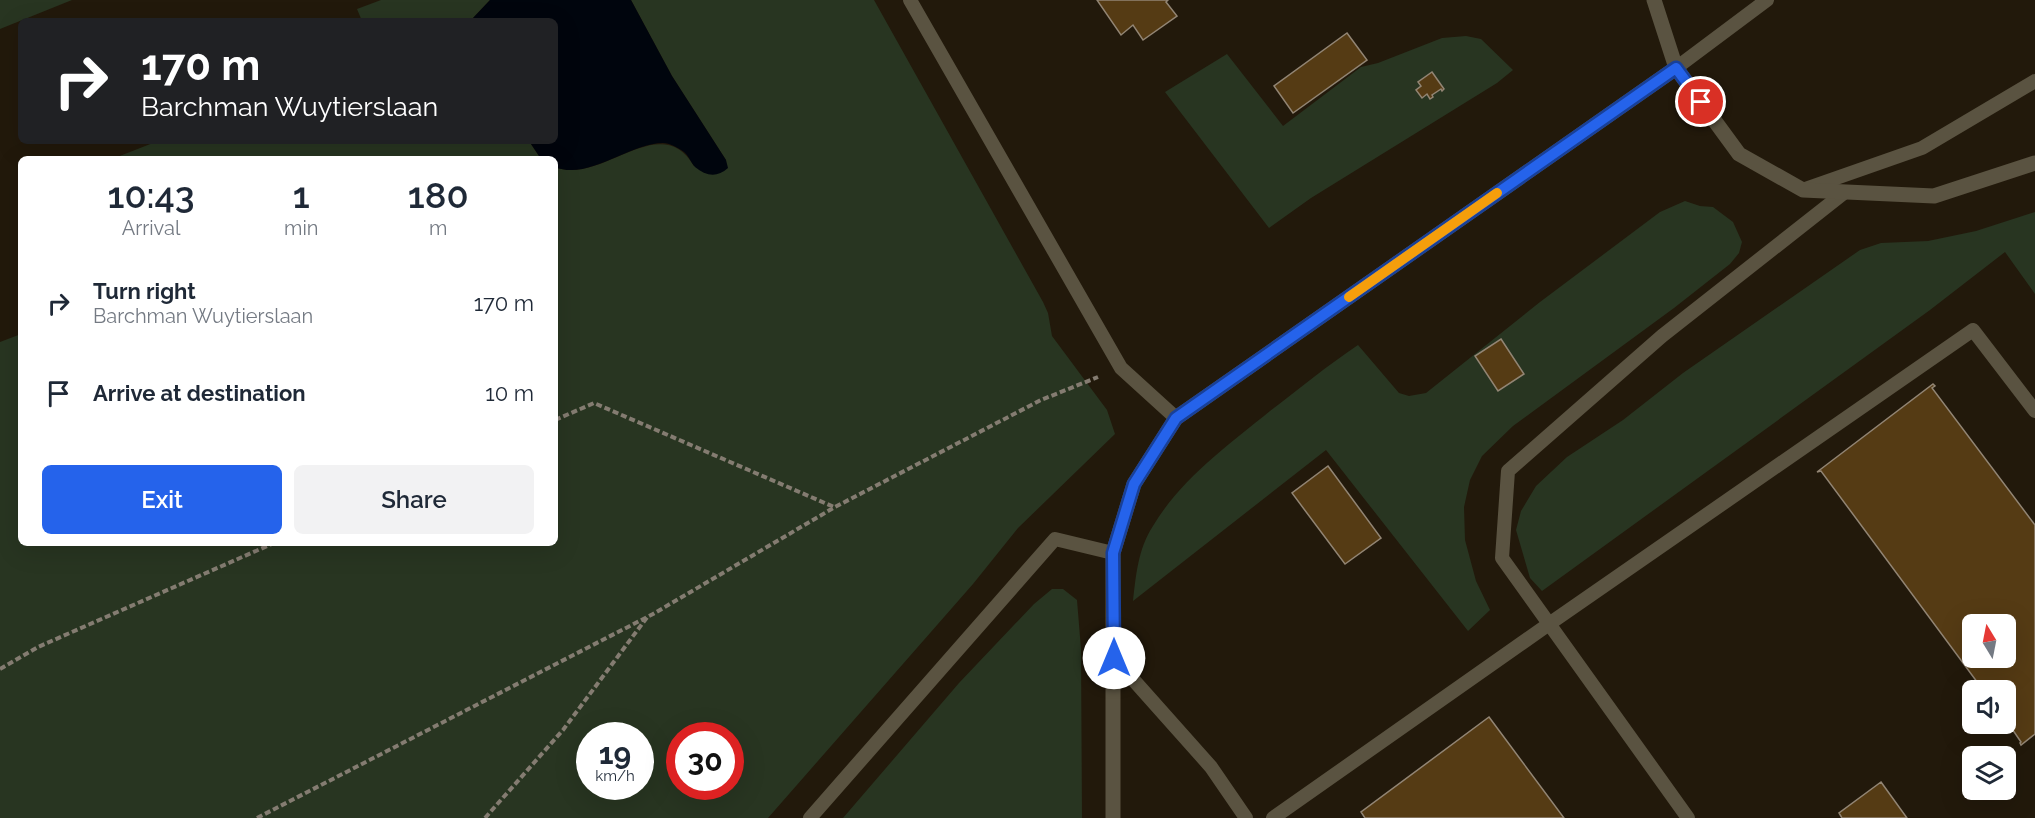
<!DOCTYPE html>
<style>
body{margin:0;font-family:Raleway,sans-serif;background:#f2f2f3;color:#1f2937;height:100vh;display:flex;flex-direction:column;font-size:22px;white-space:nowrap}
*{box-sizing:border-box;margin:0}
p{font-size:20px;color:#747a83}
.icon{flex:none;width:33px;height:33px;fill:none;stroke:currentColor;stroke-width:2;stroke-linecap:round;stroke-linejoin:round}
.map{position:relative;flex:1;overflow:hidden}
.details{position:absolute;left:18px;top:156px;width:540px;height:390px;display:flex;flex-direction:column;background:#fff;border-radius:9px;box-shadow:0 6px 24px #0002}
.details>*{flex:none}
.hud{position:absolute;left:18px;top:18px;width:540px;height:126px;border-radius:9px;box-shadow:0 6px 24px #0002;background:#202124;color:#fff;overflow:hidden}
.needle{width:39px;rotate:350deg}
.fabs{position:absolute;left:1962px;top:614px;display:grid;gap:12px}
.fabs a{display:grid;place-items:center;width:54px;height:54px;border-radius:9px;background:#fff;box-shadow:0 6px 24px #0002;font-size:30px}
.speed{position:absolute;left:576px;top:722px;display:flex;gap:12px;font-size:30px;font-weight:700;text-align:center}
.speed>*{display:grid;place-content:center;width:78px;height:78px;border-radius:50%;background:#fff;box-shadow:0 6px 24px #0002;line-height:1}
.speed small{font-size:15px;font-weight:400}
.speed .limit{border:9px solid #d22;background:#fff;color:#111}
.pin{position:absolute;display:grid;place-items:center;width:51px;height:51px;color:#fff;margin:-26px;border:3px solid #fff;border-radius:50%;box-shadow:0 2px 6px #0007}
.me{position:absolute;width:66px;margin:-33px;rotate:0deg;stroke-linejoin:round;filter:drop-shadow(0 0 4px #0008)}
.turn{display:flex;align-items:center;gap:21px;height:126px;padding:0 24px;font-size:27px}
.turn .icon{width:78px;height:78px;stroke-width:2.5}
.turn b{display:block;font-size:42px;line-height:51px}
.eta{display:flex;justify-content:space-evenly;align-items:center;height:102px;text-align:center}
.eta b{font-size:36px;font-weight:600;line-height:42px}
.primary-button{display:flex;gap:12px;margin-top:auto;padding:12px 24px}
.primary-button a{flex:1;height:69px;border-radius:9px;background:#2563eb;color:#fff;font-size:24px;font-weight:600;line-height:69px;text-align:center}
.primary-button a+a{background:#f2f2f3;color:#1f2937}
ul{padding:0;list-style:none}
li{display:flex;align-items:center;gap:18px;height:90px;padding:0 24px}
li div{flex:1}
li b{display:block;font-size:22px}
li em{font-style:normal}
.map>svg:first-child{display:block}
.green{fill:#283521;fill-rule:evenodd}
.water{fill:#00050d}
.building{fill:#553b14;stroke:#928574;stroke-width:1.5;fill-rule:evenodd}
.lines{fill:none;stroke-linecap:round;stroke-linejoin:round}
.path{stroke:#847c71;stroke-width:4;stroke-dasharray:6 3;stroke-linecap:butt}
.service{stroke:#5a5341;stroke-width:14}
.minor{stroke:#5a5341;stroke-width:15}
.route-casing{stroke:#184099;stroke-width:15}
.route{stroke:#2563eb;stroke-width:10}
.slow{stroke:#f59e0b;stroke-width:10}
</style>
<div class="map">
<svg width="2035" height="818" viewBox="0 0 2035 818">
<rect width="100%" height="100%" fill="#22190b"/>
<!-- green -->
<path class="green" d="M0 0H72L0 29Z
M381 0H490L473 18V21H362L357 9Z
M631 0H874L1043 302 1048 313 1052 336 1107 410 1115 434 1018 528 973 584 768 818H0V342L21 334V543H555V167C601 186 660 108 694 166L726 160 672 76ZM590 735H640V786H590ZM680 735H730V786H680Z
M1466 36 1481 39 1513 70 1497 83 1311 198 1269 228 1165 92 1227 54 1283 126 1361 67 1378 63 1442 38Z
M158 141H529L541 159H112Z
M1685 201 1700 206 1713 207 1733 222 1742 242 1739 253 1730 264 1674 308 1513 426 1482 456 1470 480 1464 507 1465 540 1476 581 1490 610 1468 631 1326 450 1133 601C1136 575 1138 549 1153 526 1181 479 1228 445 1270 411 1299 389 1328 365 1358 345L1399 393 1409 396 1426 393 1540 302 1660 212Z
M2035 212V294L2005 252 1930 310 1542 591 1530 578 1516 530 1521 511 1536 486 1567 457 1623 420 1683 373 1860 250 1881 243 1928 241 1976 231Z
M1052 589H1063L1077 600 1081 649 1082 818H843L959 683 1034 604Z"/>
<!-- water -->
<path class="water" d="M490 0H631L672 76 726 160 728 168C717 178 706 176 695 167 691 163 689 156 684 152 679 148 669 143 663 143 630 143 588 181 555 167V159H541L529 141H555V21H473V18Z"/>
<!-- building -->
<path class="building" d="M1097 0H1168L1166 2 1177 16 1143 40 1133 25 1121 35Z
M1347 33 1367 60 1293 113 1274 86Z
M1432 72 1444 89 1442 91 1441 89 1432 95 1433 97 1430 99 1427 94 1422 98 1416 90 1421 86 1418 82Z
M1501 339 1524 374 1498 391 1475 356Z
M1933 384 1935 386 1932 388 2035 525V734L2021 745 2020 743 2021 742 2006 720V690H1983L1821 471 1817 472ZM1972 624H2006V657H1972Z
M1328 466 1381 538 1345 564 1292 493Z
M1489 717 1564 818H1365L1361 812Z
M1881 782 1907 818H1842L1839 813Z"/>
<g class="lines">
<!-- path -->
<path class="path" d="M555 420 594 403 834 507
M0 669 38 647 274 543
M257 818 653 614 835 507 1041 400 1098 377
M485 818 563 730 648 616"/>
<!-- service -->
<path class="service" d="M910 0 1121 368 1176 418
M1676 68 1767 0
M1805 189 1922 148 2035 81
M1114 658 1211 767 1246 818
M810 818 1055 539 1113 553
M1273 818 1549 624 1973 330 2035 411
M1688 818 1502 558 1508 471 1662 336 1845 192"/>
<!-- minor -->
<path class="minor" d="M1654 0 1676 68 1739 154 1803 190 1934 196 2035 163
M1113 818V553L1134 484 1176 418 1676 68"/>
</g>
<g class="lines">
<!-- route casing -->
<g class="route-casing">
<path id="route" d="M1114 658 1113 553 1134 484 1176 418 1676 68 1701 102"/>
</g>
<!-- route -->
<use href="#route" class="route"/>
<!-- slow -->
<path class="slow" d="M1349 297 1497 193"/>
</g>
</svg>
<div class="fabs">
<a><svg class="needle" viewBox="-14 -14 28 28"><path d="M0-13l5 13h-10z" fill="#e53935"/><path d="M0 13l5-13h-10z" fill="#747a83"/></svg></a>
<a><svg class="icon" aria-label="sound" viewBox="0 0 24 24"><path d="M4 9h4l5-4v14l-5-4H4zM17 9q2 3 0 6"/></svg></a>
<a><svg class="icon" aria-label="layers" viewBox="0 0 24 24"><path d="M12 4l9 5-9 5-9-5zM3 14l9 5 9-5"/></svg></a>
</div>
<div class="speed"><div>19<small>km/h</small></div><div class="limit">30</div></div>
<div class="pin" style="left:1701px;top:102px;background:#d93025"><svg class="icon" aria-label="arrive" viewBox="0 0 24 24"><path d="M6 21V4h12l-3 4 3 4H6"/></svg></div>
<svg class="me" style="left:1114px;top:658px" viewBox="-20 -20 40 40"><circle r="19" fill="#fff"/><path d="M0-13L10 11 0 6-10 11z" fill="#2563eb"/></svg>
<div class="hud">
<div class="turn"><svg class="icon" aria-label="right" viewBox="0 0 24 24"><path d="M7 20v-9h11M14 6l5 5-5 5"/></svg><div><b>170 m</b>Barchman Wuytierslaan</div></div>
</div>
<section class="details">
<div class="eta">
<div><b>10:43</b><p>Arrival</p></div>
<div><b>1</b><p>min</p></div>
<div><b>180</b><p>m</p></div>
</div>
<ul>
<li><svg class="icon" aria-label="right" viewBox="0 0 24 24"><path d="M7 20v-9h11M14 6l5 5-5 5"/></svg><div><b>Turn right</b><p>Barchman Wuytierslaan</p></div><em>170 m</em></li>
<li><svg class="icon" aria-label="arrive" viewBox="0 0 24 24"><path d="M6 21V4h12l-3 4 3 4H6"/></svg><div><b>Arrive at destination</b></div><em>10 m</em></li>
</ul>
<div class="primary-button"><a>Exit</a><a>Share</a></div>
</section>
</div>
